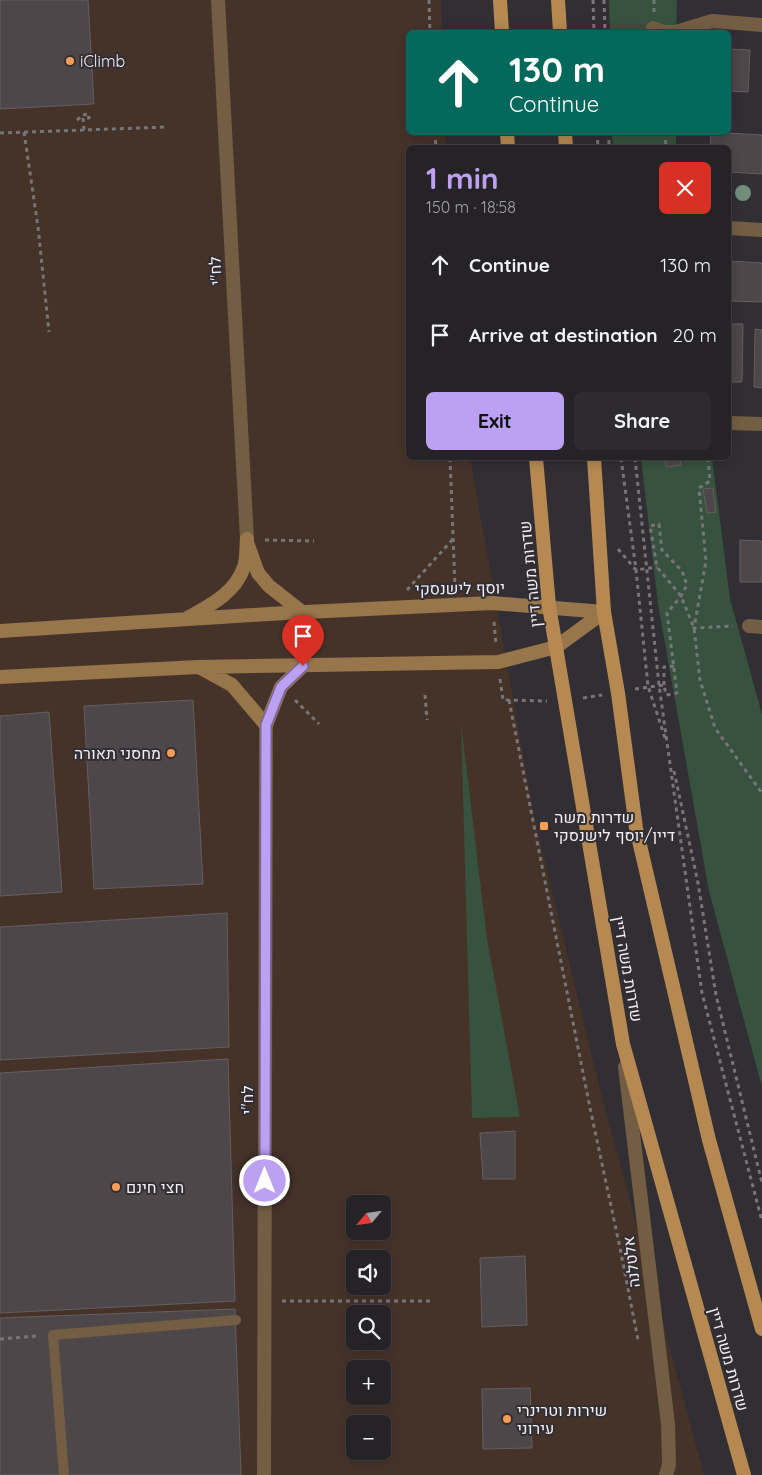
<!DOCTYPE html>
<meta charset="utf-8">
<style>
body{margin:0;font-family:Quicksand,Heebo,sans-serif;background:#2e2b2f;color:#f1f3f6;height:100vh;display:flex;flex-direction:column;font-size:19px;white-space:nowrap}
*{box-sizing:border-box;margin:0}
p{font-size:16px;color:#a4a4a7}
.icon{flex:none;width:28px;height:28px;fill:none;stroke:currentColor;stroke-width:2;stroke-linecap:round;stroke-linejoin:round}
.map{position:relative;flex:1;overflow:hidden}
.panel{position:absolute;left:406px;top:145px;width:325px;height:315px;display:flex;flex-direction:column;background:#262327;border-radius:8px;box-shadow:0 2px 12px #0003,0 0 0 1px #424044}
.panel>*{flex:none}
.hud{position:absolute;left:406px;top:30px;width:325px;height:105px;border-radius:8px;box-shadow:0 2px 12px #0003,0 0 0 1px #424044;background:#00695c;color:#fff;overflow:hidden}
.needle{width:32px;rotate:241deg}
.tools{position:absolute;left:346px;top:1195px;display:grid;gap:10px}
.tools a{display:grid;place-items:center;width:45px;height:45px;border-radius:8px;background:#262327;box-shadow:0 2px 12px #0003,0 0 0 1px #424044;font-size:25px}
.pin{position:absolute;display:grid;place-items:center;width:42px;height:42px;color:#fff;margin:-51px -21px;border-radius:50% 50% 50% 0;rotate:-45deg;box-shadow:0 0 5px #0007}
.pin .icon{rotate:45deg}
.me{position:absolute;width:55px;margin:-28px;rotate:0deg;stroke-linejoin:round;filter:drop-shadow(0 0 4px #0008)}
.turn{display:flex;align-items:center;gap:18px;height:105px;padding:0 20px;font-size:22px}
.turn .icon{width:65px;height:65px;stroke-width:2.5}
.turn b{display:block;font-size:35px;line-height:42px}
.round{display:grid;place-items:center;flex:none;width:52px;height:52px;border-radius:8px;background:#2e2b2f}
.head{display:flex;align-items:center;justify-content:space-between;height:85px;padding:0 20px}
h1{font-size:30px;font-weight:700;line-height:38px;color:#bca0f2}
.button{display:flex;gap:10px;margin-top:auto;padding:10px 20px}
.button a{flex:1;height:58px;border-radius:8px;background:#bca0f2;color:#111;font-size:20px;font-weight:700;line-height:58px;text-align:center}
.button a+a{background:#2e2b2f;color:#f1f3f6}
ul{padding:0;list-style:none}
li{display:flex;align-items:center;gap:15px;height:70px;padding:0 20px}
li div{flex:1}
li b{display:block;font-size:19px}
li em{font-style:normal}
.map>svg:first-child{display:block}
.industrial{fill:#45332a;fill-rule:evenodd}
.green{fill:#37523e}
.building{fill:#4e474a;stroke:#655e60}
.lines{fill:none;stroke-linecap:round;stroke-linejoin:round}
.path{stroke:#78757a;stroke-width:3;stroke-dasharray:4 4;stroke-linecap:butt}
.service{stroke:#735e43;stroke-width:10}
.pedestrian{stroke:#735e43;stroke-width:14}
.minor{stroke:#735e43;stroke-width:14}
.secondary{stroke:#98764c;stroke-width:14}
.primary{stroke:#b58951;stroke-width:14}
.tree{fill:#728e7a}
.route-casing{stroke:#7a689d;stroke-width:12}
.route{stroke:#bca0f2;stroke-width:9}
.poi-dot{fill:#fd9c55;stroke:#322f34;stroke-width:2}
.labels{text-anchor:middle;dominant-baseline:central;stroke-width:4;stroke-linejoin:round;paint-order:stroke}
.poi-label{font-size:16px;fill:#f1eff3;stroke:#322f34;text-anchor:start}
.street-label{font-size:16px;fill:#f1eff3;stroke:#322f34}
</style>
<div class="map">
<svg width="762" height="1475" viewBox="0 0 762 1475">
<rect width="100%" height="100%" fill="#322f34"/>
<!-- industrial -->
<path class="industrial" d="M0 0H441L442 32H409V132L445 133 446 147 409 148V458H470L534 816 600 1090 704 1475H0ZM355 1204H382V1231H355ZM355 1259H382V1286H355ZM355 1314H382V1341H355ZM355 1369H382V1396H355ZM355 1424H382V1451H355Z"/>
<!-- green -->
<path class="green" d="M609 0H677L676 32H610Z
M612 133H676V147H613Z
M641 458H712L730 599 762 714V1087L709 891 658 604Z
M461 723 487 939 520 1117 472 1118Z"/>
<!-- building -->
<path class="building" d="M0 0H88L94 104 0 109Z
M729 49 750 50 748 92 729 91Z
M711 132 762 135V174L729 172V148H710Z
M729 261 762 263V302L729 301Z
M729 324H743L742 382H729Z
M755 329 762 330V388L754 387Z
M665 458H680L681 465 666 467Z
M713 488 716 512 707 513 703 489Z
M740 540 762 541V582H740Z
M193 700 203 884 94 889 84 706Z
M49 712 62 892 0 896V716Z
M227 913 229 1047 0 1060V927Z
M228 1059 235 1301 0 1313V1073Z
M515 1131V1179H483L480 1133Z
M525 1256 527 1325 482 1327 480 1258Z
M235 1309 241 1475H0V1318Z
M530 1388 532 1448 483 1449 482 1389Z"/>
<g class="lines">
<!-- path -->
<path class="path" d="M429 0 430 32
M593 0 594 32
M604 0 605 32
M654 12V0
M83 115 89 114V118H83
M83 118 84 130
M77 120 83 115
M24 132 38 227 49 332
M435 132 436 148
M597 132 598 148
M609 132V148
M665 132 666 148
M0 133 167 127
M450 458 455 587
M621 458 636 570 648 686 665 738
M635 458 659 685 702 993 762 1221
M708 458 710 481 699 488 706 561 694 628 733 626
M265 540 314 541
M618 549 636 570 657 567
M407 590 453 539
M494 622 496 645
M500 679 503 700 547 701
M664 685V667L674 666
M635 689 664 685 666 695 677 693 667 613 681 596 687 585 682 571 662 550 659 524 650 526 657 567 681 596 694 628 700 680 715 728 762 793
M425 695 427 720
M583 698 602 695
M295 700 319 724
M509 700 589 1103 620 1248 638 1340
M674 771 698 883 716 995 762 1183
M282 1301H431
M0 1339 37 1336"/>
<!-- service -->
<path class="service" d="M64 1475 53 1335 236 1320"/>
<!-- pedestrian -->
<path class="pedestrian" d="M653 28 664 32"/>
<!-- minor -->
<path class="minor" d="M218 0 247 539
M664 32H676L712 21 762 25
M729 228 762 230
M729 423 762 424
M749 626 762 627
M625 1067 668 1424 669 1465 666 1475
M264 1475 266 725"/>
<!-- secondary -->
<path class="secondary" d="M248 545 258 573 269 586 302 612
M189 617C211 605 235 593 244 567 247 559 246 548 247 539
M0 631 285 613 492 603 604 612
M201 668 232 685 266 725 281 687 303 666
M0 677 198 667 498 662 556 647 604 612"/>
<!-- primary -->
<path class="primary" d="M500 0 502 32
M558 0 560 32
M507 132 508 148
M565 132 566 148
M536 458 549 606 623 1044 744 1475
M594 458 604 612 618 693 636 828 709 1140 762 1329"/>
</g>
<!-- trees -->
<circle class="tree" cx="743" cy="193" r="8"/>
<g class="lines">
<!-- route casing -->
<g class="route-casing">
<path id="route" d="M265 1181 266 725 281 687 303 666"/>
</g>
<!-- route -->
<use href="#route" class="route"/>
</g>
<!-- markers -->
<g class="poi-dot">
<circle cx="70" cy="61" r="5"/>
<circle cx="171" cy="753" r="5"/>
<rect x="539" y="821" width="10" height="10" rx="2.5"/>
<circle cx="116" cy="1187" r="5"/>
<circle cx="507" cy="1419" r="5"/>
</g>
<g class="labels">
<!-- poi labels -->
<g class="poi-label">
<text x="80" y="61">iClimb</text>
<text x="161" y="753" text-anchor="end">מחסני תאורה</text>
<text x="554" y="817">שדרות משה<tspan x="554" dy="18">דיין/יוסף לישנסקי</tspan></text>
<text x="126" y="1187">חצי חינם</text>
<text x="517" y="1410">שירות וטרינרי<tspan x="517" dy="18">עירוני</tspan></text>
</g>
<!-- street labels -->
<g class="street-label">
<text transform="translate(215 271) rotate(-93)">לח"י</text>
<text transform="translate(530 574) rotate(-96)">שדרות משה דיין</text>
<text transform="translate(460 588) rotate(-1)">יוסף לישנסקי</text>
<text transform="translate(628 969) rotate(80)">שדרות משה דיין</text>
<text transform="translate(247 1100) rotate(-90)">לח"י</text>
<text transform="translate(631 1262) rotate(-97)">אלטלנה</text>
<text transform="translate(729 1359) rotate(74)">שדרות משה דיין</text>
</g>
</g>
</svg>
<div class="tools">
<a><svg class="needle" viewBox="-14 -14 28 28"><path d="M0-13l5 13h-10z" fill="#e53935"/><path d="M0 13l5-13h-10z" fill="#a4a4a7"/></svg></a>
<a><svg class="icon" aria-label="sound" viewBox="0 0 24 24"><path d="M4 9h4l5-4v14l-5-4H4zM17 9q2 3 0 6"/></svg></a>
<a><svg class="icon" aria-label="search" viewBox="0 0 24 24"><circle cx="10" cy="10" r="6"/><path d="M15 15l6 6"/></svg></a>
<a>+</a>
<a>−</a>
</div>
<div class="pin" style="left:303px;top:666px;background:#d93025"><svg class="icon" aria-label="arrive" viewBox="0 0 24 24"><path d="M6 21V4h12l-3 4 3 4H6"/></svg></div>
<svg class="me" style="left:265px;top:1181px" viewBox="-20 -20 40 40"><circle r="17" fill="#bca0f2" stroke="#fff" stroke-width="3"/><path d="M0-11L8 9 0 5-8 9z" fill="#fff"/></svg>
<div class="hud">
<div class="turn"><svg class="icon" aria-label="ahead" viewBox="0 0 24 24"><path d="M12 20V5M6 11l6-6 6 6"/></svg><div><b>130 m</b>Continue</div></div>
</div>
<section class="panel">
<div class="head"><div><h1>1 min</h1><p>150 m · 18:58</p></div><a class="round" style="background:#d93025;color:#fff"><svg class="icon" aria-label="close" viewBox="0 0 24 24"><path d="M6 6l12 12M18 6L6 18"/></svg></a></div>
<ul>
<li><svg class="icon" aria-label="ahead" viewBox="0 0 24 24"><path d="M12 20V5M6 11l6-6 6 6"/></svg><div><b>Continue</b></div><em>130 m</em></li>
<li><svg class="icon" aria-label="arrive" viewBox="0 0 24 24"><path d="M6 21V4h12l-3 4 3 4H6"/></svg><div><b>Arrive at destination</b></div><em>20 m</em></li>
</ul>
<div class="button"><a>Exit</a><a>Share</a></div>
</section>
</div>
